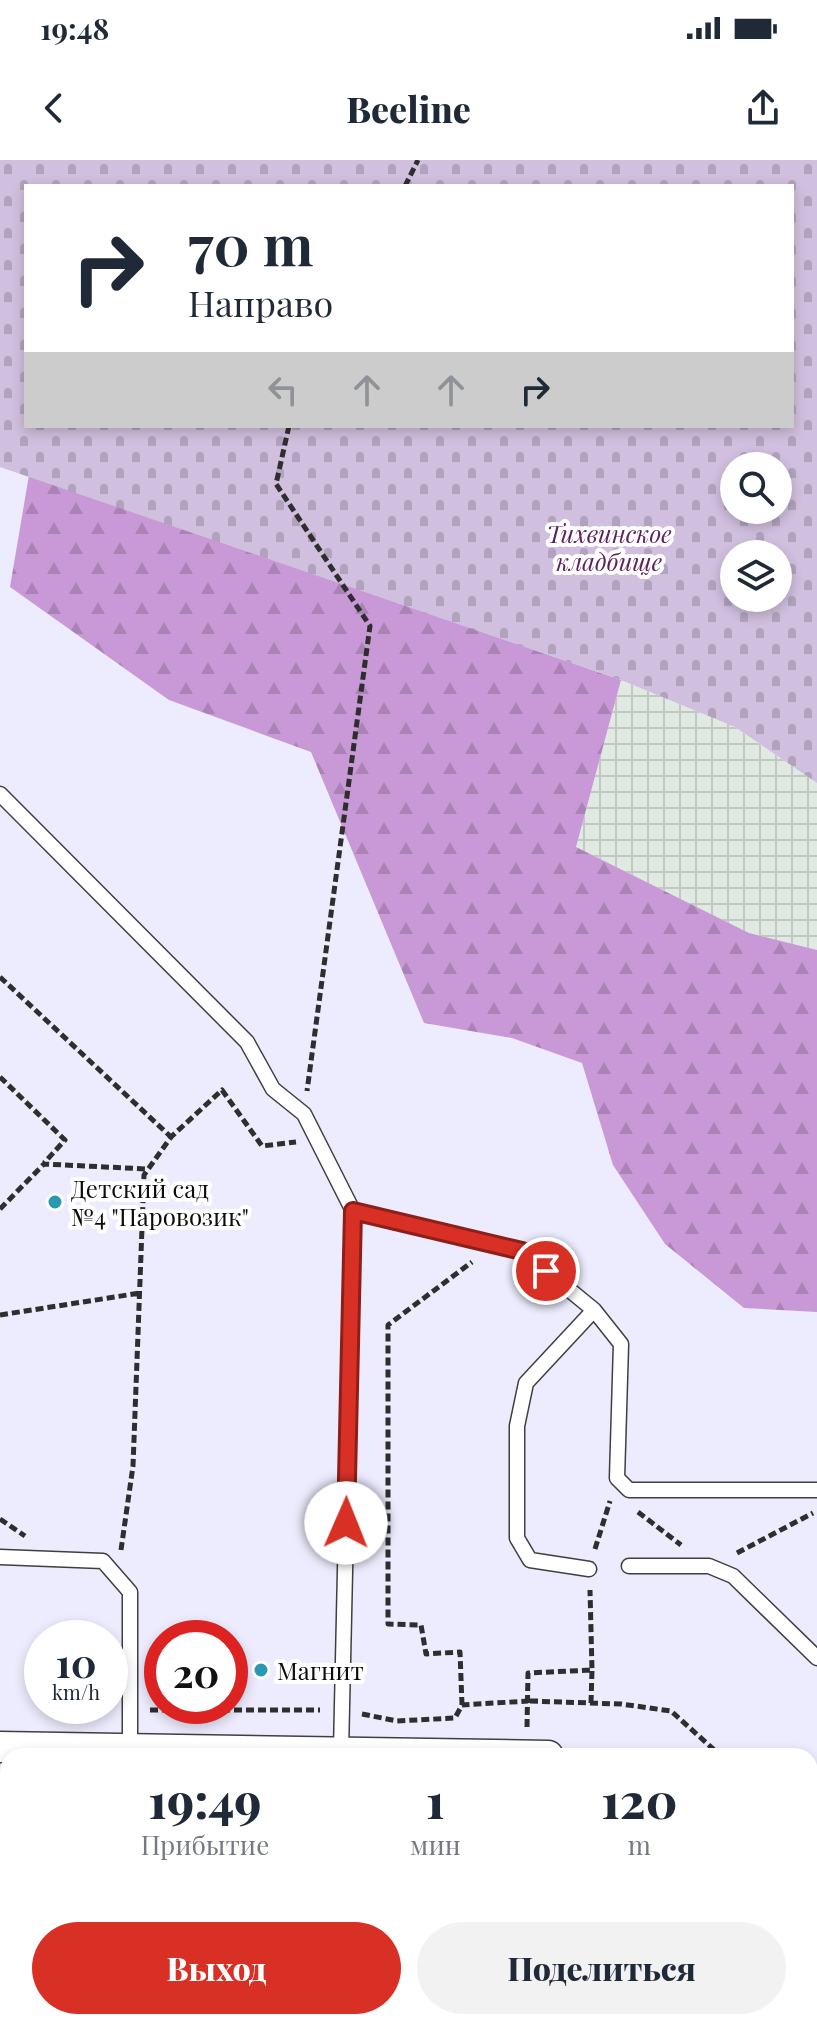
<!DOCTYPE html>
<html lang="ru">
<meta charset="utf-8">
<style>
body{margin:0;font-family:"Playfair Display",serif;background:#f2f2f3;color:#1f2937;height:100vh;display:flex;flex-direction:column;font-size:30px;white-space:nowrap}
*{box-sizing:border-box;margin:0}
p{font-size:26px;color:#747a83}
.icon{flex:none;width:44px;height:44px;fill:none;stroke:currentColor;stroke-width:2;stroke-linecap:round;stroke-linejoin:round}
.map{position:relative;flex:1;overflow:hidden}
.drawer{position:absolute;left:0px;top:1588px;width:818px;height:282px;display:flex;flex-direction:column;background:#fff;border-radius:24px 24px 0 0;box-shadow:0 4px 12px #0003}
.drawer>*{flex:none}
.hud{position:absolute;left:24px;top:24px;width:770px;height:244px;border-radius:0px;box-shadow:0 4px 12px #0003;background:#fff;color:#1f2937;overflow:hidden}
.tools{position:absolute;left:720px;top:292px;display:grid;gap:16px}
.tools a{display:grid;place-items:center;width:72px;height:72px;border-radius:50%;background:#fff;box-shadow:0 4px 12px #0003;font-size:40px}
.speed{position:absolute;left:24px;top:1460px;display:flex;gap:16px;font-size:40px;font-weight:700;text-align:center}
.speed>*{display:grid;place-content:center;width:104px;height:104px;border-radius:50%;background:#fff;box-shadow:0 4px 12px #0003;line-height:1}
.speed small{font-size:20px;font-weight:400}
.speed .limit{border:12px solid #d22;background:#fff;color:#111}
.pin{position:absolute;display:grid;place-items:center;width:68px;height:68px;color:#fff;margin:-34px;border:4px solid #fff;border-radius:50%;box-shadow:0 2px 8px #0007}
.me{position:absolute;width:88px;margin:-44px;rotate:1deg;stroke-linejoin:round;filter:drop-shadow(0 0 6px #0008)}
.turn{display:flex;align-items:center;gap:28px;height:168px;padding:0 32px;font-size:36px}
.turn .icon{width:104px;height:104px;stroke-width:2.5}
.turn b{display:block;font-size:56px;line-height:68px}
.lanes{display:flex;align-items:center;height:76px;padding:0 32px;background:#0003;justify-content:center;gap:40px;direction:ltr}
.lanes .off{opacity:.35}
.eta{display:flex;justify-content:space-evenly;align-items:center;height:136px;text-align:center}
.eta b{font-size:48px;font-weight:800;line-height:56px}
.action{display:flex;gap:16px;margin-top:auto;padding:16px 32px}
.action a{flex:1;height:92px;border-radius:48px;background:#d93025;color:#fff;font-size:32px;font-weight:800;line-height:92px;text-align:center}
.action a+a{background:#f2f2f3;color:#1f2937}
.status{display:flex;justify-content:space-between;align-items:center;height:56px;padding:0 40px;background:#fff;direction:ltr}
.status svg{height:22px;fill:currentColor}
header{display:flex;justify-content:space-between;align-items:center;height:104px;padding:0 32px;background:#fff;font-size:36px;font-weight:800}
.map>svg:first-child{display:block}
.industrial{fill:url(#industrial-grid)}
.forest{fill:url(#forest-firs)}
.cemetery{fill:url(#cemetery-stones);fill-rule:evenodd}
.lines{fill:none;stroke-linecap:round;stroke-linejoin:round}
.lane-casing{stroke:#3f3f3f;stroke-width:17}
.street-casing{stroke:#3f3f3f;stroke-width:33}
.path{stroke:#2e2e2e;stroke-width:5;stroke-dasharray:8 4;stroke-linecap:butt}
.lane{stroke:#fff;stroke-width:14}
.street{stroke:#fff;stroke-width:30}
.route-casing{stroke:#8d1f18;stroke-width:20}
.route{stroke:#d93025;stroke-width:14}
.poi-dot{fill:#2c99b3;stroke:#fff;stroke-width:3}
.labels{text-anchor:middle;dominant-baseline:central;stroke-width:8;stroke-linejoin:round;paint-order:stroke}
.park-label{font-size:24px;font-style:italic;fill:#5f205d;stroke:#fff}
.poi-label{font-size:24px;fill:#0c0c0c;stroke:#fff;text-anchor:start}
</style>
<div class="status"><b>19:48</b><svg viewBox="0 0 49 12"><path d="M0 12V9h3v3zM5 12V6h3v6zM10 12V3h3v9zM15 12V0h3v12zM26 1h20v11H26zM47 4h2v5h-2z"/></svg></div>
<header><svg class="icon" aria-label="back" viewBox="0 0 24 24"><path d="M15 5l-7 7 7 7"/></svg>Beeline<svg class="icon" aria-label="share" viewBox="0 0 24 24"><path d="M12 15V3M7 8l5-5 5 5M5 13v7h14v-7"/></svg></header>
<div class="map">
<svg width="817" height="1869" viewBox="0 0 817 1869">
<defs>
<pattern id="industrial-grid" width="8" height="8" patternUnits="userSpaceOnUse" patternTransform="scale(2)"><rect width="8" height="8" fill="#e0eae2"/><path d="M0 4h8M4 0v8" fill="none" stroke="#bfc8c1"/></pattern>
<pattern id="forest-firs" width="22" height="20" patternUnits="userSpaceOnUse" patternTransform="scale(2)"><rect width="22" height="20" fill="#c998d6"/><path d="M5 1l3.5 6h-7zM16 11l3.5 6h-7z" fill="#ab82b6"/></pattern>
<pattern id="cemetery-stones" width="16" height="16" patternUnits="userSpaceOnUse" patternTransform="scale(2)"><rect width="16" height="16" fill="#d0bfde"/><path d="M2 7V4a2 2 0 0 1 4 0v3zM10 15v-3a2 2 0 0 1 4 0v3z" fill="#b1a3bd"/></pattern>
</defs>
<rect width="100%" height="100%" fill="#ececfe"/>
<!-- industrial -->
<path class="industrial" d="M621 520 735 567 817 623V790L749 773 576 687Z"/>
<!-- forest -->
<path class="forest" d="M29 315 621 520 576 687 749 773 817 790V1152L744 1148 665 1084 613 1005 582 903 512 878 424 863 311 592 169 540 10 427Z"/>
<!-- cemetery -->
<path class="cemetery" d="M0 0H817V623L735 567 621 520 0 307ZM26 26H792V266H26ZM734 306H778V350H734ZM734 394H778V438H734Z"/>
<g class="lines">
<!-- lane casing -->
<g class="lane-casing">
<path id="lane" d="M0 634 247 882 273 929 304 954 353 1051 341 1591
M353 1051 522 1091 594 1150 621 1184 617 1318 629 1330H817
M0 1397 103 1401 130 1432V1589
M629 1406H709L733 1416 817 1498
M589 1409 530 1400 517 1378V1266L526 1223 594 1150
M0 1776 7 1785 8 1869
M414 1862 415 1869"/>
</g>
<!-- street casing -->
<g class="street-casing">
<path id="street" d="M0 1587 548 1596
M810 1719 817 1724
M339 1869V1862"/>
</g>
<!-- path -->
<path class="path" d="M405 26 418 0
M289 266 276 324 370 466 307 931
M0 817 171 977
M0 917 65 980 44 1003
M0 1049 44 1004 147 1009
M0 1155 140 1133
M638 1352 681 1385
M0 1359 25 1376
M595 1389 610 1341
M121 1390 133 1306 144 1015 171 977 222 930 262 986 296 982
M737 1393 813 1353
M538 1541H528L621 1544 671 1551 721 1596
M591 1543 592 1510
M462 1545 460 1492 426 1494 421 1465 388 1464V1165L472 1102
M150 1550H320
M362 1554 397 1561 455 1558 462 1545 528 1541
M527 1567 528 1513 592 1510 590 1430
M810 1682 817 1689
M750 1862 757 1869
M514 1869V1862
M604 1869 610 1862"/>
<!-- lane -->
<use href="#lane" class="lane"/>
<!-- street -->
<use href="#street" class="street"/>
</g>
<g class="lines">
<!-- route casing -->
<g class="route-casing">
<path id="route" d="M346 1363 353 1051 522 1091 546 1111"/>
</g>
<!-- route -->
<use href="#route" class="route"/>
</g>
<!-- markers -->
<g class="poi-dot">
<circle cx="55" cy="1042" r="8"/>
<circle cx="261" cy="1510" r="8"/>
</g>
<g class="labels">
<!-- park labels -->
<g class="park-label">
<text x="609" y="373">Тихвинское<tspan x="609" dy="28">кладбище</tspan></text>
</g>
<!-- poi labels -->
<g class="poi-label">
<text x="71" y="1028">Детский сад<tspan x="71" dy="28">№4 "Паровозик"</tspan></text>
<text x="277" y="1510">Магнит</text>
</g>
</g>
</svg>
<div class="tools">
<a><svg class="icon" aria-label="search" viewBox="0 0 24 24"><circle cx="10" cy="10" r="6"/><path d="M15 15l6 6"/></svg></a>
<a><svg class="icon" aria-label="layers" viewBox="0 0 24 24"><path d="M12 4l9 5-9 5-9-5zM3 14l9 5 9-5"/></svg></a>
</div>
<div class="speed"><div>10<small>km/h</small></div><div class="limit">20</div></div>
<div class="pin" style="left:546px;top:1111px;background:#d93025"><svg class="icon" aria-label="arrive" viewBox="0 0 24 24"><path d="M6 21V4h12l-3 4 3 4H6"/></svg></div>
<svg class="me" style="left:346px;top:1363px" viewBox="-20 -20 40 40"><circle r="19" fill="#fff"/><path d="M0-13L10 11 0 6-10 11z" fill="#d93025"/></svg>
<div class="hud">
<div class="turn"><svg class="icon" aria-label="right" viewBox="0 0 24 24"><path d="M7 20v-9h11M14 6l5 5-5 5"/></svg><div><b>70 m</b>Направо</div></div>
<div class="lanes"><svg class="icon off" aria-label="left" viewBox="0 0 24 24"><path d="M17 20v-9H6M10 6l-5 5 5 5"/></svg><svg class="icon off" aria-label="ahead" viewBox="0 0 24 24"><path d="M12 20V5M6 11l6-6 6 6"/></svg><svg class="icon off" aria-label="ahead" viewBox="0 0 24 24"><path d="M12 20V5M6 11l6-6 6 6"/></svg><svg class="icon" aria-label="right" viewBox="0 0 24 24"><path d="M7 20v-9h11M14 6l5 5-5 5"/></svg></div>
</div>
<section class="drawer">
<div class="eta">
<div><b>19:49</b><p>Прибытие</p></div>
<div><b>1</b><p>мин</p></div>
<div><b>120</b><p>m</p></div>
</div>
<div class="action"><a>Выход</a><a>Поделиться</a></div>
</section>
</div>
